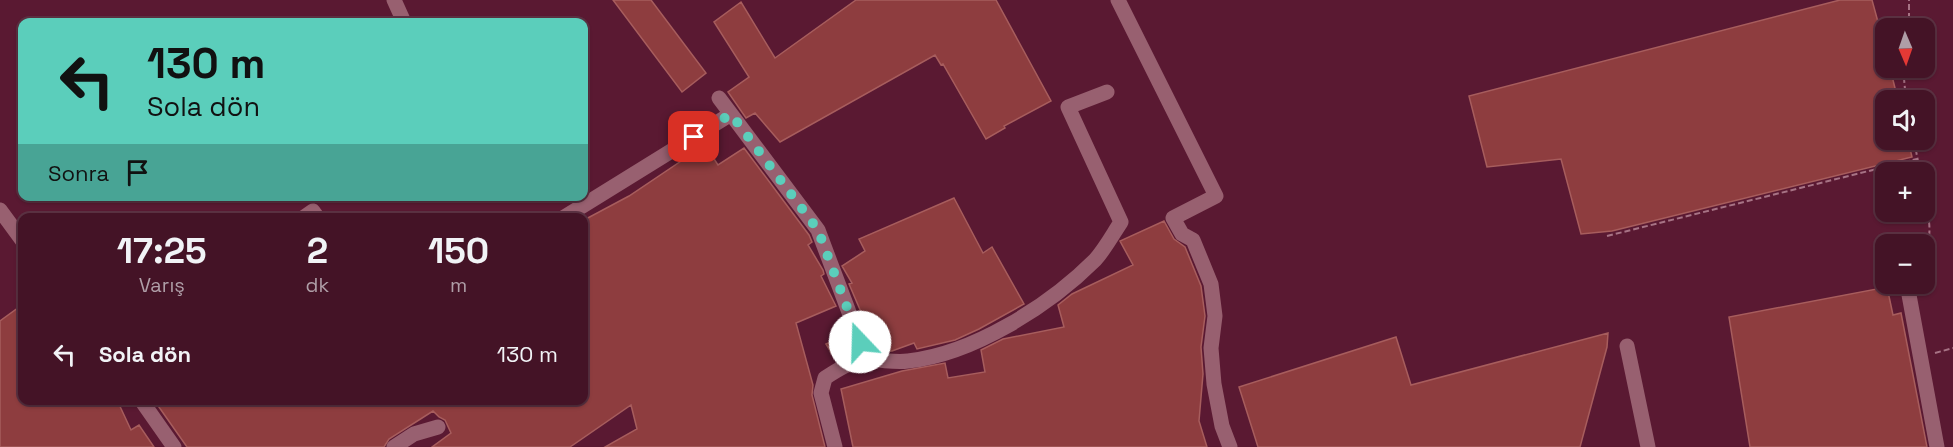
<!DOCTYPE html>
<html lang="tr">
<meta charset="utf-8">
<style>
body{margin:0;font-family:"Space Grotesk",sans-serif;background:#4e2032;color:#f1f3f6;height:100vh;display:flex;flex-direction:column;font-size:22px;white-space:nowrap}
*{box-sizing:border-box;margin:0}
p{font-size:20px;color:#af9ea7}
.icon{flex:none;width:33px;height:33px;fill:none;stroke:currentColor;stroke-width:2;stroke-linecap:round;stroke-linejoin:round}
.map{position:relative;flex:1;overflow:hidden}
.sheet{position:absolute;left:18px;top:213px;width:570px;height:192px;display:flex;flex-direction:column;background:#441326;border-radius:12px;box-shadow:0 2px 4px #0004,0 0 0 2px #5c3243}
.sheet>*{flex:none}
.hud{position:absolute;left:18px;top:18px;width:570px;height:183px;border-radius:12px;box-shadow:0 2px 4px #0004,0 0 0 2px #5c3243;background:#5bcebb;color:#111;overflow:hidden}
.needle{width:39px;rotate:178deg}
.tools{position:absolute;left:1875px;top:18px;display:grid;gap:12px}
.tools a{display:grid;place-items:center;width:60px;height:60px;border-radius:12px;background:#441326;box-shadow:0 2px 4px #0004,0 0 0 2px #5c3243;font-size:30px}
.pin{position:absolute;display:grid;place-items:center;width:51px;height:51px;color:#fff;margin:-26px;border-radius:12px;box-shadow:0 3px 9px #0006}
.me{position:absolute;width:66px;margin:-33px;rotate:339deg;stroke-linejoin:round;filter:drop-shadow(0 0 4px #0008)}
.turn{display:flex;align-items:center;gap:21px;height:126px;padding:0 30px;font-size:27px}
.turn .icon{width:78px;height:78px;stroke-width:2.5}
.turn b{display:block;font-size:42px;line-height:51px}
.then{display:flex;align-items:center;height:57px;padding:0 30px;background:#0003;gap:12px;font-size:22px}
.eta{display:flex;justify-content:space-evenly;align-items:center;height:102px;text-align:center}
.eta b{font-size:36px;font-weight:700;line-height:42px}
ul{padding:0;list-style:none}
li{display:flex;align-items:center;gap:18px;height:78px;padding:0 30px}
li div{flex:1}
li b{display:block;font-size:22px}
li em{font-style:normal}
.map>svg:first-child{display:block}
.building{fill:#8e3d3f;stroke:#a75d5d;stroke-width:1.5}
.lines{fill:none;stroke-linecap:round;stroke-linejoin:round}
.path{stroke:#a77385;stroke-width:2;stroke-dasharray:6 3;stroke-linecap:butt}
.minor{stroke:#986070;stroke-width:15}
.route{stroke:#5bcebb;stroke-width:10;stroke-dasharray:0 18}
</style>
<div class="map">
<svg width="1953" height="447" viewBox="0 0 1953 447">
<rect width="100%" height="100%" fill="#5a1932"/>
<!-- building -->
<path class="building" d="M613 0H651L706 73 682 92Z
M856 0H996L1051 101 1004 126 1005 128 986 139 943 64 941 65 935 55 780 142 755 113 746 118 728 92 749 77 714 22 741 2 775 58Z
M1840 0H1872L1886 51V68H1890L1898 100H1886V140H1908L1912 157 1612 231 1581 234 1561 159 1487 167 1469 96Z
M705 145 718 165 744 148 809 235 812 242 808 245 823 270 824 274 821 276 836 306 796 323 813 385 812 395 825 447H605L637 429 631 405 570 447H432L451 433 445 420 439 417 433 411 389 439 384 447H187L154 400H584V220L629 196Z
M954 198 983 253 992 247 1024 304 979 329 955 340 917 349 914 343 892 351H887L878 328 868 334 862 320 864 319 849 284 852 283 842 266 865 251 859 239Z
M1164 221 1174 239 1185 247 1201 286 1205 316 1201 347 1203 374 1199 421 1207 447H853L841 389 902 371 945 363 948 378 985 372 981 350 1003 339 1064 327 1058 305 1072 294 1133 265 1120 241Z
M1887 287 1893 315 1901 313 1927 447H1750L1729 317Z
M22 305V400H117L131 430 139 425 154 447H0V321Z
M845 329 851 344 832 354 826 344 840 337 838 332Z
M1608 333 1607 347 1580 447H1258L1239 387 1396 337 1411 385Z"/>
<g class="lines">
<!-- path -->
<path class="path" d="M1909 28V0
M1903 68 1906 100
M1914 140 1920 172
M1924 195C1928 214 1934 234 1924 253
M1607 236 1917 159
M1935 353 1953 348"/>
<!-- minor -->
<path class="minor" d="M394 0 404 22
M1118 0 1216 196 1173 218 1182 234 1193 240 1211 284 1215 316 1211 348 1214 384 1222 426 1230 447
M719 98 818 230 867 360
M0 210 22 240
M303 218 313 211 318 218
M563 218 731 114
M1907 284 1937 447
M1627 346 1648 447
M141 400 174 447
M394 447 414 434 438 427
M835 447 821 393 825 378C837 370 851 361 866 360 880 359 894 363 908 361 973 354 1049 306 1095 260 1105 249 1113 234 1121 222L1068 107 1107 92"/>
</g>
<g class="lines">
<!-- route -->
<path class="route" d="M694 137 731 114 818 230 860 342"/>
</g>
</svg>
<div class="tools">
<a><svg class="needle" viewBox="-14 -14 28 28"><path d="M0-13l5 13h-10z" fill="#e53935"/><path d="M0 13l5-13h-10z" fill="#af9ea7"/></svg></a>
<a><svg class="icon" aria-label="sound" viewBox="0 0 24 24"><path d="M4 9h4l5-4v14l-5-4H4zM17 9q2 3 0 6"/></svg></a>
<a>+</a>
<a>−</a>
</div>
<div class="pin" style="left:694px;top:137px;background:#d93025"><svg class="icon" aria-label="arrive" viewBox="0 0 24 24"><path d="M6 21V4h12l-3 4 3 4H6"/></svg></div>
<svg class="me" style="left:860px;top:342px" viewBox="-20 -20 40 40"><circle r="19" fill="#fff"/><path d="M0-13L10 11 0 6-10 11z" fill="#5bcebb"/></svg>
<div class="hud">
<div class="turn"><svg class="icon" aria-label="left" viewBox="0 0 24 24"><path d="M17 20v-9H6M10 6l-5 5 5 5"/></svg><div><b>130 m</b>Sola dön</div></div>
<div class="then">Sonra<svg class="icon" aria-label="arrive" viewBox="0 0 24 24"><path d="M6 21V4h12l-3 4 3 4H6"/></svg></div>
</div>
<section class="sheet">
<div class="eta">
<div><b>17:25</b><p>Varış</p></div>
<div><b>2</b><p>dk</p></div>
<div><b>150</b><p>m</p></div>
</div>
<ul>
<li><svg class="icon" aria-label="left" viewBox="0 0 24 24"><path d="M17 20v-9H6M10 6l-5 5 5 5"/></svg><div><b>Sola dön</b></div><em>130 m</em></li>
</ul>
</section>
</div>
